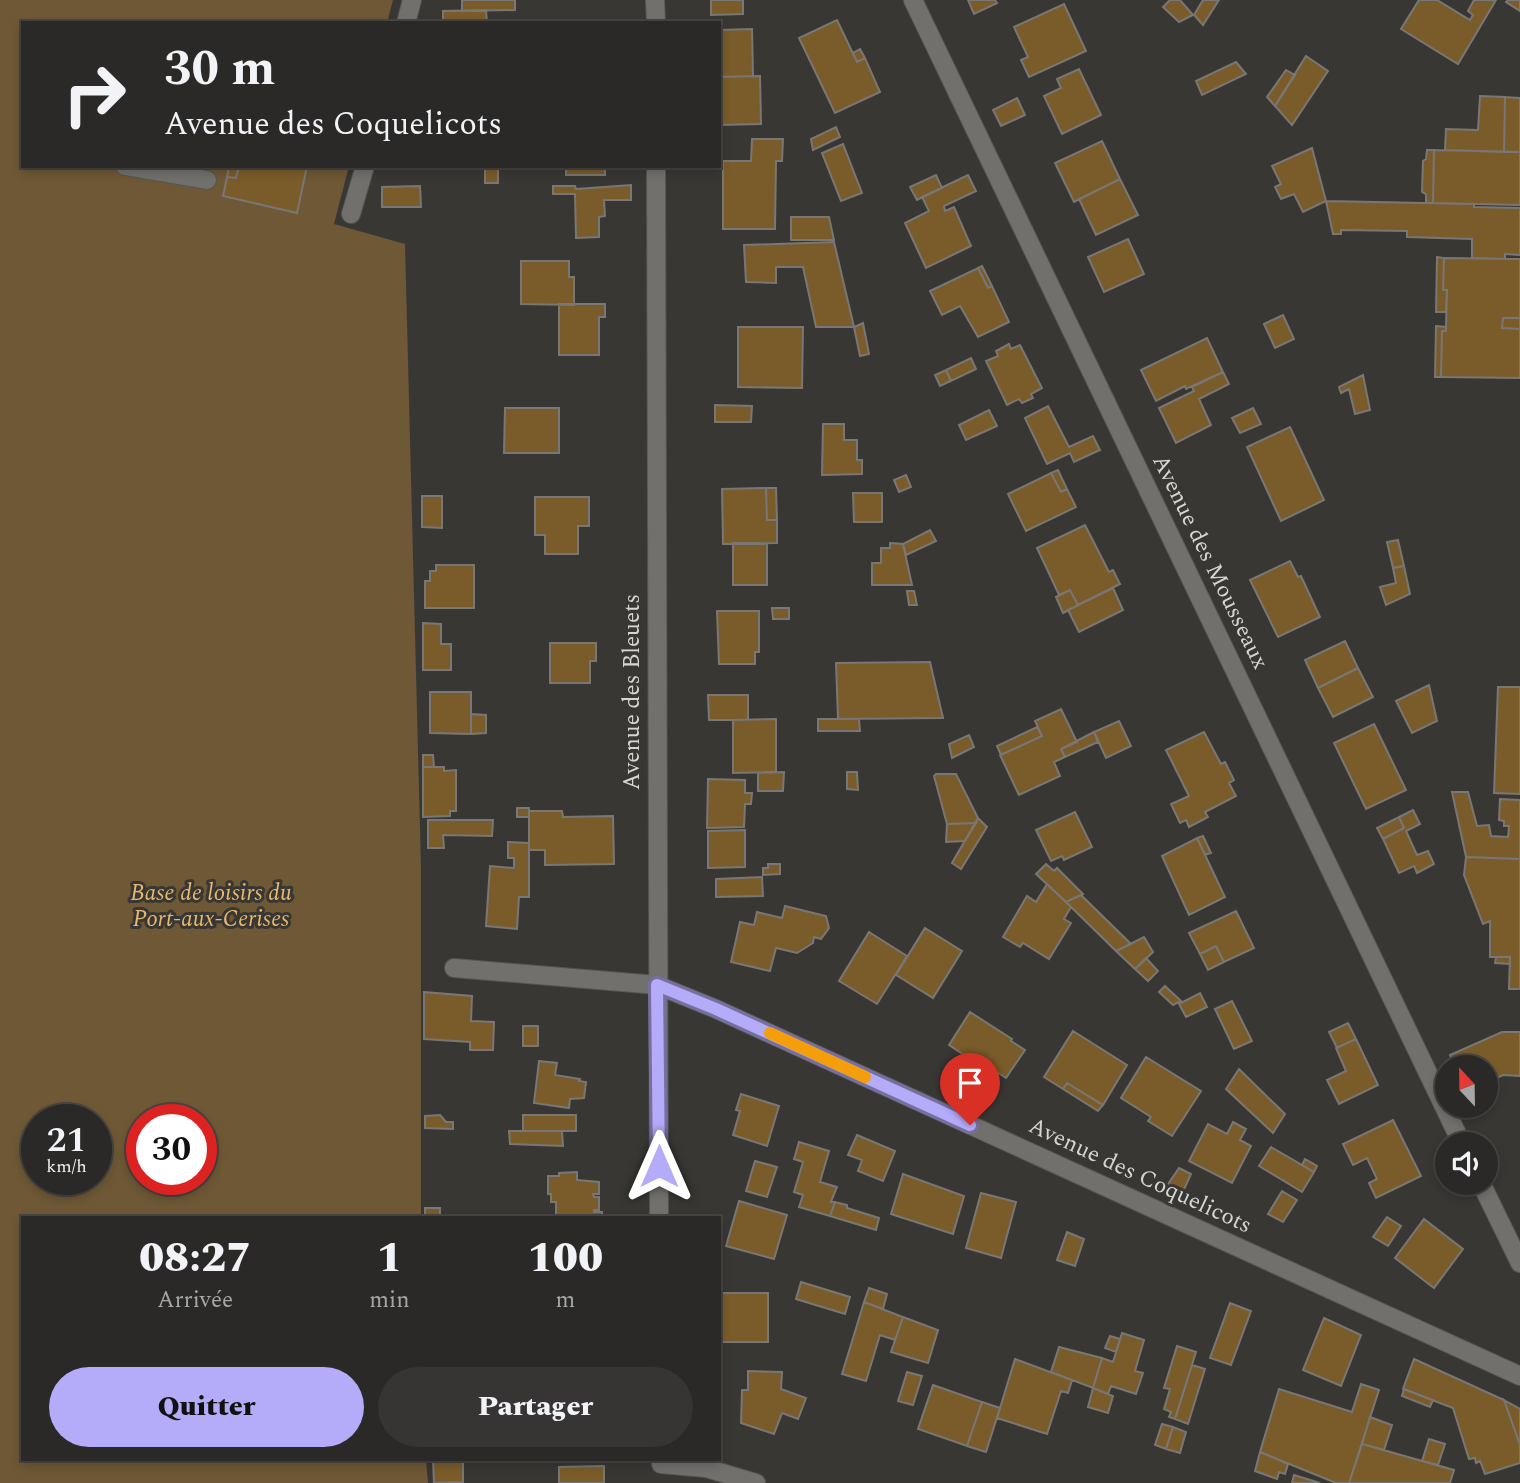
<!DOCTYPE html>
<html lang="fr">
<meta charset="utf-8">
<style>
body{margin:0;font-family:Spectral,serif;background:#363533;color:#f1f3f6;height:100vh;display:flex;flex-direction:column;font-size:26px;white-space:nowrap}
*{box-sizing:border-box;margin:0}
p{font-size:23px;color:#a5a6a7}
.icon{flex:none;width:38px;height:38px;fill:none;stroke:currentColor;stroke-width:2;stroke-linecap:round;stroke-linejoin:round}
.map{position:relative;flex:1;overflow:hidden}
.panel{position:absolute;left:21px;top:1216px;width:700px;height:245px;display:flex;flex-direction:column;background:#2a2927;border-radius:0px;box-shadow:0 4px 10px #0003,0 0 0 2px #464544}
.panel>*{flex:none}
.hud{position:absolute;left:21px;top:21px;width:700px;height:147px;border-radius:0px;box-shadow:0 4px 10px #0003,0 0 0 2px #464544;background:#2a2927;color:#f1f3f6;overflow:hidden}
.needle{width:46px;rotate:338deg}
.controls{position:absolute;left:1435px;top:1055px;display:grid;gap:14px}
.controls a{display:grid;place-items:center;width:63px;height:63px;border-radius:50%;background:#2a2927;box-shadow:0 4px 10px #0003,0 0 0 2px #464544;font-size:35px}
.speed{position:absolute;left:21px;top:1104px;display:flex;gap:14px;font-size:35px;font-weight:700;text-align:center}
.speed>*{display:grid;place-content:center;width:91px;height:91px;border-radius:50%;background:#2a2927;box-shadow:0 4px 10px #0003,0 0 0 2px #464544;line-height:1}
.speed small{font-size:18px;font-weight:400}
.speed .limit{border:10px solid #d22;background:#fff;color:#111}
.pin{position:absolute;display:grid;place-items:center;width:60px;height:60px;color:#fff;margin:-72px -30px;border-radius:50% 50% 50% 0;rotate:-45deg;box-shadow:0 0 7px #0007}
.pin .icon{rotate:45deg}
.me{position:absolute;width:77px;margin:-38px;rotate:0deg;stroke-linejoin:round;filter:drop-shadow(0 0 5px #0008)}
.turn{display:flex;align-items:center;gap:24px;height:147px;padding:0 28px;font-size:32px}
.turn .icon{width:91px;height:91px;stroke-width:2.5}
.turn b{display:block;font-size:49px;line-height:60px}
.eta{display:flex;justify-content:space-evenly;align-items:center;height:119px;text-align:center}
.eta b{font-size:42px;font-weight:800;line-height:49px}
.button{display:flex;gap:14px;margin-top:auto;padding:14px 28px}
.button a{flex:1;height:80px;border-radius:42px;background:#b4acf9;color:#111;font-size:28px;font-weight:800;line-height:80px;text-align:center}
.button a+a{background:#363533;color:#f1f3f6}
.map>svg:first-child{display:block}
.green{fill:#6e5835;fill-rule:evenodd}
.building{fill:#7a5c2a;stroke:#797775;stroke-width:2}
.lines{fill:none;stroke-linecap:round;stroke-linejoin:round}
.service-casing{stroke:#565553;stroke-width:20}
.minor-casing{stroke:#565553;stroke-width:20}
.service{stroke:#71706d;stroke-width:18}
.minor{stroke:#71706d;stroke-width:18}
.route-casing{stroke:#7570a2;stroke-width:18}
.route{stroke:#b4acf9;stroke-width:12}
.slow{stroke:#f59e0b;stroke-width:12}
.labels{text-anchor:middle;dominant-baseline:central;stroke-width:6;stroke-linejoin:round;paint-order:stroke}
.street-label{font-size:23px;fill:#d6d5d3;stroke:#383734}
.park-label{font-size:23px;font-style:italic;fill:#e7b86e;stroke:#383734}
</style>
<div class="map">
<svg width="1520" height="1483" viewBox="0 0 1520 1483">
<rect width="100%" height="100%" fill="#383734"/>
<!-- green -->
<path class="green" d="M0 0H393L387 23H23V166H349L334 224 405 244 421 867V1218H23V1460H426L428 1483H0ZM37 1120H96V1180H37ZM142 1120H201V1180H142Z"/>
<!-- building -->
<path class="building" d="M462 0H515V10L462 11Z
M711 0H743V14L711 15Z
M968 0H995L997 3 974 14Z
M1170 0H1180L1193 15 1179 22 1163 7Z
M1203 0H1219L1203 25 1194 15Z
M1419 0H1437L1470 20 1473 15 1468 11 1474 0H1496L1458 64 1401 29Z
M1508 0H1520V11L1506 2Z
M1064 4 1086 51 1029 77 1021 60 1028 57 1014 27Z
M486 10 487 23H443V11Z
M837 20 857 62 865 58 880 92 835 113 799 38Z
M752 29 753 76 719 77V30Z
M860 49 865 58 857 62 853 53Z
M1306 56 1328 71 1292 125 1275 106Z
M1236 62 1246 74 1202 95 1196 81Z
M1079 69 1101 115 1062 134 1044 96 1061 88 1057 79Z
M1286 70 1295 75 1275 106 1267 97Z
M760 76 761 124 719 125V77Z
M1480 96 1505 97 1504 152 1445 150 1446 129 1478 130Z
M1505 97 1520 98V152H1504Z
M1017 98 1025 115 1001 126 993 110Z
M836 127 840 137 813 150 811 139Z
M752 139H783L782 161H776L775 229H723V161H751Z
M1102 141 1120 179 1074 202 1055 163Z
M843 144 862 193 841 201 822 153Z
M1312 148 1326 201 1303 212 1294 194 1281 199 1275 187 1281 184 1272 166Z
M1427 150H1434L1433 203H1426V194L1422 192 1423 161 1426 159Z
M1434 150 1520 152V205L1433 203Z
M229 166H239L236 178 227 177Z
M239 166H307L297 213 223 196 227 177 236 178Z
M485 166H498V183H485Z
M566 166H605V175H566Z
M936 175 942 188 917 200 910 187Z
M968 175 976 191 944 206 945 211 954 207 971 246 926 268 905 223 929 211 922 197Z
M1120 179 1138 215 1096 235 1079 199Z
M631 185V200H604L605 216 599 217V237L576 238 575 194H553V186H575L576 189Z
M420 186 421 207H382V187Z
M1326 201 1474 204V207L1520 208V255L1505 254V259L1472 258V239L1407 237V231L1341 230V234H1333Z
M791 217H829L834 240H791Z
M1128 239 1144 274 1104 292 1088 257Z
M834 242 854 327H816L803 267H776V283L746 282 744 245Z
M1437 257 1444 258 1443 290H1447L1446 312H1436Z
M1444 258 1520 259V318H1503L1502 328 1520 329V378L1441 377 1442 331H1446V327L1447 290H1443Z
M521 261H569V277H574V305L521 304Z
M982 266 992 286 988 288 978 268Z
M978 268 988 288 992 286 1009 322 978 337 960 306 942 315 930 291Z
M559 304H605V317H599V355H559Z
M1283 315 1294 339 1275 348 1264 324Z
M1503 318H1520V329L1502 328Z
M863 323 869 354 860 356 854 327Z
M1436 326 1446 327V331H1442L1441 377H1435Z
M738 327H803L802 388 738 387Z
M1207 338 1223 372 1186 389 1185 386 1156 401 1141 370Z
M1009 344 1011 349 1020 345 1042 388 1031 394 1033 398 1022 403 1019 399 1007 405 986 361 998 356 996 351Z
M971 358 976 369 951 381 946 370Z
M946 370 951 381 940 386 935 375Z
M1223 372 1229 384 1199 399 1211 425 1176 443 1159 408 1194 391 1192 387Z
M1363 375 1370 410 1355 414 1349 389 1341 393 1339 387Z
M715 405 752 406 751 422H715Z
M1048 406 1069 447 1093 436 1100 450 1074 462 1070 453 1047 464 1025 418Z
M505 408H559V453H504Z
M1253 408 1261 424 1240 433 1232 418Z
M989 410 997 426 966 440 959 425Z
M823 424H844V440H857V460H862V474L822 475Z
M1290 427 1324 500 1281 521 1247 447Z
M1058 470 1067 489 1061 492 1051 473Z
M1051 473 1061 492 1067 489 1076 507 1026 531 1008 494Z
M906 475 911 487 899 492 894 480Z
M766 488H776L777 520H767Z
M766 488 767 520H777V543L723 544 722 489Z
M853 493H882V522H854Z
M422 496H442V528L422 527Z
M535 497H589V526H578V554H545V535H535Z
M1085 525 1109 572 1113 570 1120 584 1078 605 1070 590 1059 595 1037 548Z
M930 530 936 541 906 555 903 544Z
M1398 540 1404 566 1393 568 1387 542Z
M733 543 767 544V585H733Z
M890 543 903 544 912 585H872V563H881V548H890Z
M1290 561 1298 577 1301 576 1320 617 1278 637 1250 580Z
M436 565H474V608H425V581H430V571H436Z
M1404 566 1410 594 1386 605 1380 587 1396 583 1393 568Z
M1113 588 1123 610 1079 632 1068 610Z
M1070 590 1078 605 1063 613 1056 597Z
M907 591H914L917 605H909Z
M772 608H789V619H773Z
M717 611H759V652H755V664H719Z
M423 623 441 624V644H451V670H423Z
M1345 641 1358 668 1318 688 1305 660Z
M550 643H596V661H590V683H550Z
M930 662 943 718 838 719 836 663Z
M1358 668 1373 697 1333 717 1318 688Z
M1429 685 1437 721 1412 733 1396 701Z
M1498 687H1520V794L1494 793Z
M430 692H471V734L430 733Z
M708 695H748V720H709Z
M1061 709 1077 742 1061 749 1065 757 1054 762 1060 776 1019 795 1000 755 1042 736 1035 721Z
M471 714 486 715V733L471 734Z
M776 719V772L733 773V720Z
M818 719H859L860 731H818Z
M1119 721 1131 746 1106 758 1094 732Z
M1374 724 1406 790 1366 809 1334 743Z
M1037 727 1042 736 1001 755 997 746Z
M1094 732 1098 742 1065 757 1061 749Z
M1204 732 1221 764 1225 762 1234 780 1229 783 1236 796 1205 812 1208 817 1189 827 1186 820 1180 823 1171 804 1189 796 1166 750Z
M969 735 974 747 952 758 949 744Z
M423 755H433L434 767H423Z
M423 767H444V771L456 770V811H450V816L423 817Z
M784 772 783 791H758V773Z
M847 772H857L858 790 847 789Z
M936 774H956L978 818 976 823 947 824 934 776Z
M708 779 745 780V793H752L751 804H745L744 827 707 828Z
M1452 792H1468L1477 826 1489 825 1491 836 1508 837 1509 826H1504V821L1499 820 1500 799 1520 800V859L1466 857Z
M517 808H529V817H517Z
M1413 810 1420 824 1406 831 1417 855 1428 851 1434 864 1417 873 1414 866 1399 873 1383 839 1404 828 1399 817Z
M529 811H562L563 817 613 816 614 864 545 865V850H529Z
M1075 812 1092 847 1064 860 1062 856 1051 861 1036 830Z
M1399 817 1404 828 1383 839 1377 828Z
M978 818 987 827 961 869 952 863Z
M428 820H493L492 836 443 835 444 848H428Z
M976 823 965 841 946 842 947 824Z
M745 830V867L708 868V831Z
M1203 836 1211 853 1205 855 1197 838Z
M1197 838 1225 897 1189 915 1162 856Z
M508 842 529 843V897H519L517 929 486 926 490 866 514 868V858H508Z
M1466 857 1520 859V989H1509L1510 957H1490V921L1483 924 1464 875Z
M768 864H780V874L763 875V868H768Z
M1046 864 1054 871 1057 868 1083 894 1066 902 1036 874Z
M762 877 763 896 716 897V879Z
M1047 884 1071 907 1064 919 1071 923 1049 959 1023 943 1020 947 1003 937 1027 896 1036 902Z
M1081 895 1131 944 1116 951 1066 902Z
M785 906 826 916 829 928 821 939 814 937 813 943 797 953 776 948 770 971 731 962 740 922 754 925 757 912 782 918Z
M1236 911 1254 948 1224 962 1216 946 1200 954 1189 933Z
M925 928 962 951 933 998 896 975Z
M869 932 907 956 877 1004 839 981Z
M1144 937 1153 952 1135 969 1116 951Z
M1216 946 1224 962 1208 970 1200 954Z
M1496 957H1510V964L1495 963Z
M1146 958 1158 971 1148 981 1135 969Z
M1165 986 1181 1001 1173 1005 1159 992Z
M424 992 472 996 471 1021 494 1022 493 1050H470V1042L424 1039Z
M1200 993 1207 1007 1186 1017 1179 1004Z
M1232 1001 1252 1041 1234 1049 1215 1009Z
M970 1012 1012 1039 1011 1041 1025 1050 1006 1078 992 1069 990 1072 949 1045Z
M1348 1023 1356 1039 1337 1048 1329 1032Z
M523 1026H538V1046H523Z
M1073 1031 1127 1065 1103 1105 1067 1083 1063 1089 1044 1077Z
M1502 1032H1520V1076L1503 1075 1486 1083V1068H1456L1450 1055Z
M1356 1039 1378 1085 1339 1104 1327 1080 1346 1071 1336 1048Z
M1146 1057 1201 1091 1172 1136 1148 1121 1151 1117 1121 1098Z
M539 1061 557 1063 555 1075 580 1079 579 1081 586 1082 584 1098 570 1099 569 1108 534 1103Z
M1239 1069 1285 1114 1273 1133 1226 1089Z
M1067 1083 1103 1105 1098 1111 1063 1089Z
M741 1094 779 1106 767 1146 733 1135 740 1111 736 1110Z
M440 1115 446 1122H453V1129L425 1128V1116Z
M523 1115H576V1131H523Z
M1393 1120 1421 1176 1376 1198 1369 1183 1377 1179 1367 1158 1353 1165 1343 1144Z
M1233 1122 1246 1129 1240 1140 1251 1146 1232 1183 1189 1161 1208 1124 1227 1134Z
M509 1131H562L563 1146 510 1144Z
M857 1135 895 1151 883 1181 858 1171 862 1160 848 1155Z
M799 1142 829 1151 820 1182 837 1187 831 1202H835L830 1216 799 1207 803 1195 794 1192 803 1162 794 1159Z
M1271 1147 1314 1172 1302 1192 1259 1166Z
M1305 1159 1317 1166 1314 1172 1302 1165Z
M755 1161 777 1167 767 1197 746 1191Z
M1179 1168 1191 1174 1182 1194 1166 1187Z
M577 1172V1180L599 1182V1194H593L594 1197H599V1210H594V1212H602V1218H556V1202H551V1194H548V1176H559V1173Z
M903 1174 964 1196 953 1234 891 1214Z
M1282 1191 1297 1200 1283 1222 1268 1214Z
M981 1193 1016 1202 1001 1258 966 1248Z
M739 1201 787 1215 774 1259 726 1246Z
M835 1202 847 1205V1208L879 1218 876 1230 830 1216Z
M425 1208H440V1218H425Z
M1387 1217 1401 1226 1388 1246 1373 1237Z
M1424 1219 1463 1249 1434 1288 1395 1258Z
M1067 1232 1084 1239 1075 1266 1057 1260Z
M801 1282 850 1297 845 1314 796 1299Z
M869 1288 887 1294 883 1309 864 1302Z
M719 1293H768V1342H719Z
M864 1302 903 1317 895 1340 880 1335 866 1381 842 1374Z
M1230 1303 1251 1311 1231 1365 1210 1358Z
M903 1317 938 1330 928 1363 891 1352Z
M1324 1318 1361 1335 1341 1386 1303 1370Z
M1122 1333 1144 1340 1135 1371 1143 1373 1136 1394 1111 1386 1108 1394 1093 1388 1102 1358 1113 1362Z
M1110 1336 1120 1339 1116 1352 1105 1348Z
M1177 1346 1196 1352 1175 1419 1169 1417 1171 1412 1164 1409 1170 1389 1164 1388Z
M1059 1347 1102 1358 1093 1388 1051 1372Z
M1015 1359 1072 1380 1068 1393 1061 1391 1047 1434 997 1418Z
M1414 1359 1504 1400 1520 1445V1463L1485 1474 1480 1461 1476 1463 1475 1458 1469 1459 1453 1408 1403 1389Z
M1192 1365 1205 1369 1188 1424 1175 1419Z
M748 1371 782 1372 781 1389 806 1398 798 1419 782 1413 774 1434 741 1423 742 1390H748Z
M907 1372 922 1376 913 1405 898 1401Z
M1361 1384 1379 1390 1349 1483H1336L1260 1452 1279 1389 1352 1412Z
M933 1385 982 1402 967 1446 918 1429Z
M1093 1388 1113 1396 1108 1413 1088 1407Z
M1404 1389 1433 1400 1430 1407 1402 1396Z
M1504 1400 1520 1409V1445Z
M982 1402 1000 1408 986 1452 967 1446Z
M1370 1417 1392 1425 1384 1450 1362 1444Z
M1162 1424 1173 1427 1166 1449 1155 1445Z
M1173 1427 1186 1432 1180 1453 1166 1449Z
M1429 1439 1445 1444 1438 1465 1422 1461Z
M1362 1444 1454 1470 1450 1483H1349Z
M1260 1452 1288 1464 1285 1474 1279 1472 1277 1479 1255 1471Z
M433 1460H463V1482L434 1483Z
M604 1466V1483H559V1467Z
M1294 1475 1320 1483H1292Z"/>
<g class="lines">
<!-- service casing -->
<g class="service-casing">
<path id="service" d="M125 166 207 180"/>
</g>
<!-- minor casing -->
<g class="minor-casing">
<path id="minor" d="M655 0 656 23
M913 0 1462 1144
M406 23 412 0
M656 166 659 1218
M351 214 365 166
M454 968 657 985 716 1009 1520 1376
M1481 1183 1520 1263
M661 1464 706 1468 756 1483"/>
</g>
<!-- service -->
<use href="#service" class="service"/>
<!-- minor -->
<use href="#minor" class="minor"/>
</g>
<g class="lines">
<!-- route casing -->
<g class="route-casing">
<path id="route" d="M659 1166 657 985 716 1009 970 1125"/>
</g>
<!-- route -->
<use href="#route" class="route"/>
<!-- slow -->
<path class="slow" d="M770 1033 865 1077"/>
</g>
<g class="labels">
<!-- street labels -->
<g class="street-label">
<text transform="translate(1210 562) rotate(64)">Avenue des Mousseaux</text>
<text transform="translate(632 692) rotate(-90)">Avenue des Bleuets</text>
<text transform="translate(1140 1176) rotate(25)">Avenue des Coquelicots</text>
</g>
<!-- park labels -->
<g class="park-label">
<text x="211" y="893">Base de loisirs du<tspan x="211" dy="26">Port-aux-Cerises</tspan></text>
</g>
</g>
</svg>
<div class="controls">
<a><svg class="needle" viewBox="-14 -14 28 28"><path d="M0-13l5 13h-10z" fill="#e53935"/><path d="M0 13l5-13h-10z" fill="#a5a6a7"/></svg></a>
<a><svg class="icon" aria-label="sound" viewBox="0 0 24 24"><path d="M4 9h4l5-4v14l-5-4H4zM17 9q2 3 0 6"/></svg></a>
</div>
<div class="speed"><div>21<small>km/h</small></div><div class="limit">30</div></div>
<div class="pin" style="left:970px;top:1125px;background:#d93025"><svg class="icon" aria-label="arrive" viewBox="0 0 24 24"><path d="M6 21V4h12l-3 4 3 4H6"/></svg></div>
<svg class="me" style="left:659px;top:1166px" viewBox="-20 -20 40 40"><path d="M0-17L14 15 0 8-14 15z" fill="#b4acf9" stroke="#fff" stroke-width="4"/></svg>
<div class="hud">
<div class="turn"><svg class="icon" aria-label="right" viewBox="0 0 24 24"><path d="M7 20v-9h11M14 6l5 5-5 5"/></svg><div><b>30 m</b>Avenue des Coquelicots</div></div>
</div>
<section class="panel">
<div class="eta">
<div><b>08:27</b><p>Arrivée</p></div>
<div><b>1</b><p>min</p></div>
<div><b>100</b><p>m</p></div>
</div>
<div class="button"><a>Quitter</a><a>Partager</a></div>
</section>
</div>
